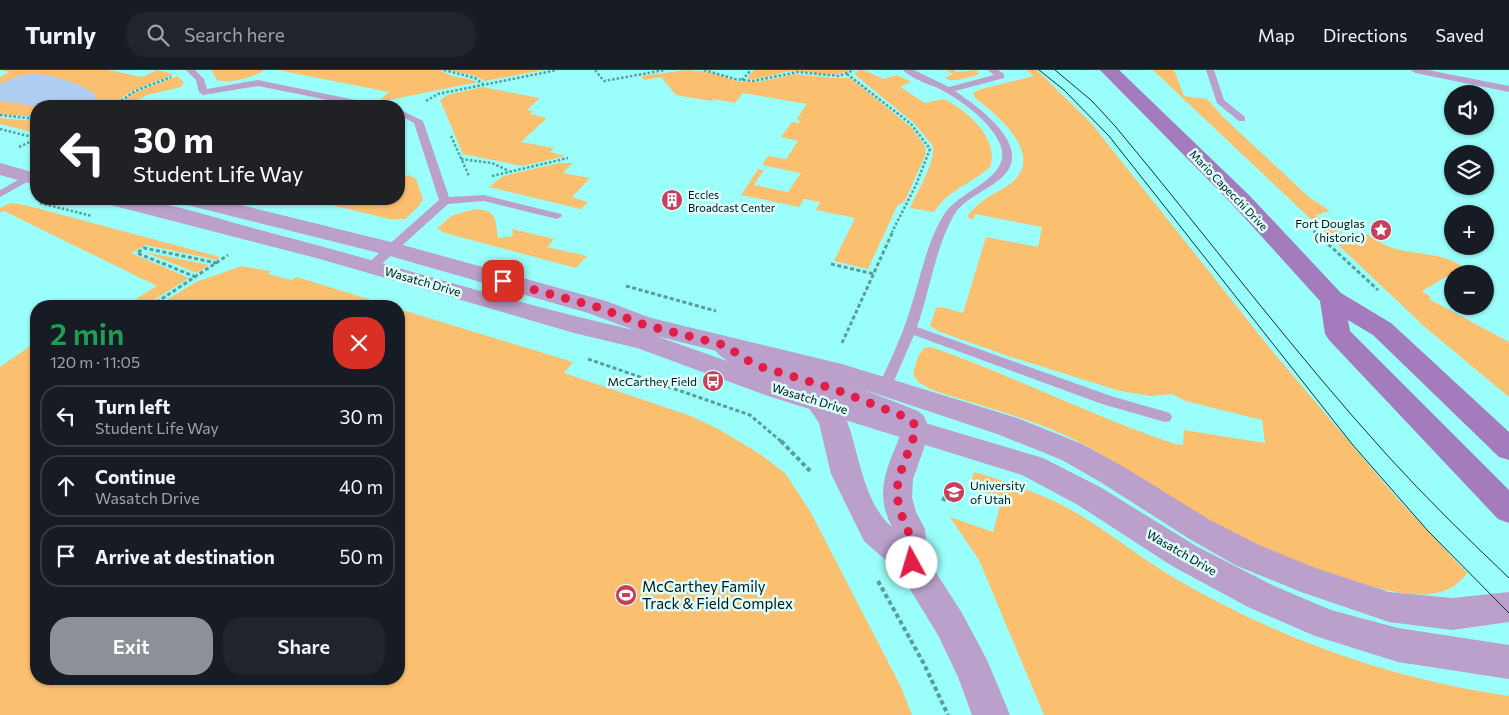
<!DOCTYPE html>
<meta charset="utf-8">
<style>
body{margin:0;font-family:Commissioner,sans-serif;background:#20242c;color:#f1f3f6;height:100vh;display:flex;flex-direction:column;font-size:19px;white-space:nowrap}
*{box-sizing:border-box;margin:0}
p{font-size:16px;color:#9ea1a6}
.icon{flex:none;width:28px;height:28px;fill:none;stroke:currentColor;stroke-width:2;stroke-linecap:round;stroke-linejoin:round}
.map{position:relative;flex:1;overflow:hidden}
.panel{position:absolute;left:30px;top:230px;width:375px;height:385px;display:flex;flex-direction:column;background:#171b24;border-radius:20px;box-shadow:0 1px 4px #0004}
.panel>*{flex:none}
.guide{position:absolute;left:30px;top:30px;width:375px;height:105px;border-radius:20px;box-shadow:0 1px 4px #0004;background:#202124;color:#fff;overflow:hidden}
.controls{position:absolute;left:1444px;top:15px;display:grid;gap:10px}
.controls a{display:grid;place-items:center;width:50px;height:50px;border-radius:50%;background:#171b24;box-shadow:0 1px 4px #0004;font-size:25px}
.pin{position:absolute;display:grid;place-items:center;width:42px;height:42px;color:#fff;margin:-21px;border-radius:10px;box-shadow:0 2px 8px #0006}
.me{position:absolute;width:55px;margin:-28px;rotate:354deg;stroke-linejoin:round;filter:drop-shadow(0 0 4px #0008)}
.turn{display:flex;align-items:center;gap:18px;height:105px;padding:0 20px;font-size:22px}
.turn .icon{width:65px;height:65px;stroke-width:2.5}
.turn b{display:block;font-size:35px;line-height:42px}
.round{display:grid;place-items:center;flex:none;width:52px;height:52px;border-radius:20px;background:#20242c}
.head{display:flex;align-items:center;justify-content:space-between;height:85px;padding:0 20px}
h1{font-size:30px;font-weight:600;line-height:38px;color:#1e9e55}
.button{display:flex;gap:10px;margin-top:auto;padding:10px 20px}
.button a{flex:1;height:58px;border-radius:20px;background:#8c9099;color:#fff;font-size:20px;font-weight:600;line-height:58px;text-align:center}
.button a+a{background:#20242c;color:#f1f3f6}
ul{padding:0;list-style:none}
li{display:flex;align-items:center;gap:15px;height:62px;margin:0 10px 8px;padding:0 10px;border:2px solid #363941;border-radius:20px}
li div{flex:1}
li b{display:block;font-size:19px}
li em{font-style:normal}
header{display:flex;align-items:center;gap:30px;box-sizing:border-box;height:70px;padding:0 25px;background:#171b24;border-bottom:1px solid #363941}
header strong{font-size:24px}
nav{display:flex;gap:28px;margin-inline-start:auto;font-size:18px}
.search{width:350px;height:45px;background:#20242c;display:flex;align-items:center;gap:12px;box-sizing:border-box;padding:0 18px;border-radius:20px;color:#9ea1a6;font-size:19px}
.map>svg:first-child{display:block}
.green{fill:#fbbf70}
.water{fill:#afcef2}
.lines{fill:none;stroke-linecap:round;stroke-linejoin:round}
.path-far2{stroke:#5b9d9a;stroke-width:2.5;stroke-dasharray:2.5 2;stroke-linecap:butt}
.path-far1{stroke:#5b9d9a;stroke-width:3;stroke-dasharray:4 2.5;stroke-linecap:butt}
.path{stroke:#5b9d9a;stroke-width:4;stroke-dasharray:4.5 3;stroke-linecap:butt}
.service{fill:#bba0cc;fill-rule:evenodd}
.minor{fill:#bba0cc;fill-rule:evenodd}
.tertiary{fill:#bba0cc;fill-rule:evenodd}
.secondary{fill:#a47bbc;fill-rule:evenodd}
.tram{stroke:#132f2e;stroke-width:1}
.route{stroke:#e11d48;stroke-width:9;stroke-dasharray:0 16.2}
.labels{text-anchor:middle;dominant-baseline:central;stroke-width:5;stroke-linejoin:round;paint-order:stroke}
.far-street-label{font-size:11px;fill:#001212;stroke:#dbfffd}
.far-poi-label{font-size:11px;fill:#001212;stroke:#dbfffd;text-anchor:start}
.poi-label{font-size:12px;fill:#001212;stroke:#dbfffd;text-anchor:end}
.street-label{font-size:12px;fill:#001212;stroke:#dbfffd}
.near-poi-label{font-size:15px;fill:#001212;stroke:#dbfffd;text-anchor:start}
</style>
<header>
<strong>Turnly</strong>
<div class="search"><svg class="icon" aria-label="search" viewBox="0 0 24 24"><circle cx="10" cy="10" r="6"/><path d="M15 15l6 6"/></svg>Search here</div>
<nav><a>Map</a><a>Directions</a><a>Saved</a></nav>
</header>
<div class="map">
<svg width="1509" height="645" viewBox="0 0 1509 645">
<rect width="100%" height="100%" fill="#9afefa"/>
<!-- green -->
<path class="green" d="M1 0H109L142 7 157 0 174 4 132 21 110 36H36V47L0 44V7L9 2Z
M211 0H265C253 7 231 14 217 10Z
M278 0H441C449 8 467 7 478 12L384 31 381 29 389 22Z
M448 0H543L485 11 475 6Z
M687 0 709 2 741 12H758L795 4 833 8H850L911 57 925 76 926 83 905 131 897 136 868 199 834 191 855 148 816 140 820 132 804 129 799 137 741 125 758 99 764 100 754 115 788 122 801 103 762 95 768 86 786 89 798 71 781 67 792 52 801 53 797 48 807 34 743 23 735 33 714 29 711 31 676 25 661 7 644 10 641 6Z
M754 0H850C831 10 815 1 796 1 780 1 765 10 749 9L748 7Z
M859 0H863L884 9 897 5 911 12 900 17 925 33 944 29C967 40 1000 69 990 97 971 114 949 119 934 142L910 138C917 122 935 93 933 76L914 53 854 4Z
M946 0H954L957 2 976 0 979 3 977 5 958 10H949L945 8 953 4Z
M1026 0H1036L1042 5 1091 53 1273 282 1395 426 1467 503C1459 514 1450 520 1436 523 1386 535 1251 474 1205 448 1159 423 1118 391 1071 368 1027 347 978 335 932 320L918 312 913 304 918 286 924 278 931 277C1014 306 1092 346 1175 374L1183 375 1184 360 1265 373 1262 350 1186 331 1172 324 1151 326 1120 321 1011 287 938 261 930 256 936 238 941 237 963 243 986 167 1038 177 1042 157 975 144 973 150 967 147C977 131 995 124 1010 114 1047 86 998 45 975 28L973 23 981 19 1034 6Z
M1153 0H1174L1184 26 1207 29 1224 48 1309 127 1330 141 1315 145 1347 167 1363 162C1371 167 1379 172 1387 176 1412 186 1442 181 1463 197L1422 221 1431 227 1429 229 1509 272V327L1426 258Z
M177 6 184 12 181 17 147 25 125 36H117L134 23Z
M482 17 540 28 527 40 533 41 530 44 547 48 521 72 554 78 550 82 566 86 522 96 463 84 440 30 447 25Z
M0 48 36 51V63L0 54Z
M559 93H573L563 103 590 108 572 127 588 132 581 139 489 117 503 106Z
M409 105 416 109 423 129 419 136 405 149H389L307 129H399V111Z
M10 133 25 135 220 187 217 190 146 175 131 183 189 208 144 236 137 232V228L157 216 4 141 0 142V138Z
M475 139C498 140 495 150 498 168L513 166 512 159 554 169 547 177 587 186 576 198 445 163 437 158 453 145Z
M145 182 209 195 197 203Z
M242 196 270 201 268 204 291 210 297 207 391 236H157L196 212Z
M399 239 573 292 564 303 691 346 720 360 760 384 785 403 810 441 900 615 912 645H0V297L36 272V609H399Z
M974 402C1004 411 1034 421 1062 435 1102 456 1137 486 1176 509 1279 569 1391 609 1509 626V645H1044L979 490 950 447 993 462 1002 428 969 418Z"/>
<!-- water -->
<path class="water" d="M33 4C55 5 75 12 94 23L96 29C66 44 31 35 0 31V14L21 5Z"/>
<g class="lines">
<!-- path-far2 -->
<path class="path-far2" d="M444 0 475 8 483 14
M595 0 604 11 665 0
M704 0 735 9 753 11 798 2 839 6 854 0
M847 4 911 54 930 79 916 115 892 162
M742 10 751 0
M426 31 438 24 557 0
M114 36 135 21 171 7
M0 45 36 49
M0 59 36 68
M451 66 469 106
M19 77 36 69
M461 89 492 93 509 101
M492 106 568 88
M40 133 92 146
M1307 155 1315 162"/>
<!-- path-far1 -->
<path class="path-far1" d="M1314 161 1378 220
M831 194 874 204
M196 207 137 183 144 178 217 193
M626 216 716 241
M95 236 101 233
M151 236 228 185
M842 273 893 161
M588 289 750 345 783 373"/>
<!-- path -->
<path class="path" d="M781 371 810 401
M943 431 947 423
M878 511 924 594 948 645"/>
<!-- service -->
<path class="service" d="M186 0H195L204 9 207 19 258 10 370 33 375 36H358L258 16 203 25 199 22 196 10Z
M903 0H914L949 17 994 5 988 0H998L1004 4V8L955 21C980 38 1038 79 999 110 985 121 964 129 954 145 935 178 930 221 917 257L1111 326 1170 343 1172 347 1170 351 1165 352 1102 334 914 265 890 320H880L878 317C889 293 901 269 909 243 920 211 926 172 945 143 961 119 1016 107 999 72 989 50 960 30 940 19 928 14 912 9 903 0Z
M1206 0H1214L1224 30 1245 47V51H1239L1217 33Z
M1411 0H1428L1509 16V22L1415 3Z
M399 39 423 51 449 127 484 125 561 144 562 146 557 149 484 131 448 134 375 200H367L365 197 367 194 439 130 414 53 399 45Z
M36 100V107L0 127V120Z"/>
<!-- minor -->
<path class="minor" d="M724 266 733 269 764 288 844 312 918 341 924 346 930 361 913 409 912 427 916 442 925 459 928 490 962 543 987 590 1010 645H972L958 607 938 565 900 503 864 471 831 404 819 353 804 331 808 324 813 322C784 313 727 302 711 275L715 269ZM832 329 898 355 902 361C888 397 873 420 892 457 864 434 859 383 847 351 845 343 838 336 832 329Z"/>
<!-- tertiary -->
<path class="tertiary" d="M0 93 36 103V115L0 105Z
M104 129C154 126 211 147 260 160 385 192 508 232 634 260L588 243 383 184 183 134 180 129H216L399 174 606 231 651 248 842 294 1017 348 1082 374 1124 397 1210 450 1259 475 1318 499 1389 522 1452 528 1509 522V552L1452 560 1389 552 1301 522 1235 495 1188 468 1102 413 1062 390 997 364 838 311 656 266 790 313 1043 388 1100 417 1196 476 1272 515 1331 540 1398 558 1509 575V609L1398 592 1315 566 1248 537 1172 496 1078 435 1022 405 771 327 637 278 574 263 320 189 107 134Z"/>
<!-- secondary -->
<path class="secondary" d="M1100 0H1119L1249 125 1341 223 1391 253 1509 362V390L1499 387 1373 265 1348 250 1350 261 1509 420V453L1498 449 1329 270 1325 264 1320 231 1233 135Z"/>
<!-- tram -->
<path class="tram" d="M1039 0 1064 20 1109 66 1352 374 1428 461 1509 543
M1055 0 1092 31 1115 56C1206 165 1291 279 1387 385 1426 428 1467 468 1509 508"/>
</g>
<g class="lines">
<!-- route -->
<path class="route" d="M503 211 597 237 645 255 724 275 755 295 834 319 908 348 914 354 916 361 898 409 897 427 901 444 908 459 912 493"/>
</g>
<!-- icons -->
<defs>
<g id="building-disc" transform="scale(1.125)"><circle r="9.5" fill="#cc3c5b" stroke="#dbfffd"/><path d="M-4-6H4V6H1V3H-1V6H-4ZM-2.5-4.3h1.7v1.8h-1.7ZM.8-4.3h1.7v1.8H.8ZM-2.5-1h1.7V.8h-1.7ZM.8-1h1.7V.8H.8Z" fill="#fff"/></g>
<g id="sight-disc" transform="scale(1.125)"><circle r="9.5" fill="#cc3c5b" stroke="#dbfffd"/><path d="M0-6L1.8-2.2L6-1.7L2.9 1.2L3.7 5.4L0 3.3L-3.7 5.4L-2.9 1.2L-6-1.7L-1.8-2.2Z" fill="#fff"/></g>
<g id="bus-disc" transform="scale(1.125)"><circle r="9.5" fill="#cc3c5b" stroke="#dbfffd"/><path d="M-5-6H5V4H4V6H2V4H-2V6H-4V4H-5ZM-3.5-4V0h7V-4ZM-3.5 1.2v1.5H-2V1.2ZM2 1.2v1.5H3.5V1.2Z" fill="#fff"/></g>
<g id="university-disc" transform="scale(1.125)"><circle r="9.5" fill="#cc3c5b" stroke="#dbfffd"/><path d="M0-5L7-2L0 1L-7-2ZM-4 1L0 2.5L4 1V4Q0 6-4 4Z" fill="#fff"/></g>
<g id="stadium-disc" transform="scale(1.125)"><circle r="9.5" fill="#cc3c5b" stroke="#dbfffd"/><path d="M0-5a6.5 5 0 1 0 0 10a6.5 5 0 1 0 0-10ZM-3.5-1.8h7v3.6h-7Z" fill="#fff"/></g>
</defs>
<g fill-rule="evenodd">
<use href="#building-disc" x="672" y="130"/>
<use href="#sight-disc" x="1381" y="160"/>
<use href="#bus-disc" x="713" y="311"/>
<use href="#university-disc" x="954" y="422"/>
<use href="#stadium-disc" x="626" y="525"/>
</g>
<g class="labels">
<!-- far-street labels -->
<g class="far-street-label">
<text transform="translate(1229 120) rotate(46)">Mario Capecchi Drive</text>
</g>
<!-- far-poi labels -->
<g class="far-poi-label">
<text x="688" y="124">Eccles<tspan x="688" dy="13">Broadcast Center</tspan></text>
</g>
<!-- poi labels -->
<g class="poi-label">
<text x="1365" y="153">Fort Douglas<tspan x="1365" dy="14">(historic)</tspan></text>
<text x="697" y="311">McCarthey Field</text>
<text x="970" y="415" text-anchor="start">University<tspan x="970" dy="14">of Utah</tspan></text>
</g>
<!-- street labels -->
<g class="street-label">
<text transform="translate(423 211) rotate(16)">Wasatch Drive</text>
<text transform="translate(810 328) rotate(17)">Wasatch Drive</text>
<text transform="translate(1182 482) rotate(30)">Wasatch Drive</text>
</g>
<!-- near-poi labels -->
<g class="near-poi-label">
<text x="642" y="516">McCarthey Family<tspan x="642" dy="17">Track &amp; Field Complex</tspan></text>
</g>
</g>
</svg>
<div class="controls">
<a><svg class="icon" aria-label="sound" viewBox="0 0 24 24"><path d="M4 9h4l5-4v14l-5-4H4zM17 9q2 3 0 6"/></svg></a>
<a><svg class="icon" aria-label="layers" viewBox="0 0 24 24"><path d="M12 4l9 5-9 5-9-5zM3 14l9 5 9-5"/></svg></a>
<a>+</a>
<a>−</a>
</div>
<div class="pin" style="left:503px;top:211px;background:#d93025"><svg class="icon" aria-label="arrive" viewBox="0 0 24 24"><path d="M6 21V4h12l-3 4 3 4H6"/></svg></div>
<svg class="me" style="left:912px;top:493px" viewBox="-20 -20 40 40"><circle r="19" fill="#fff"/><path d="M0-13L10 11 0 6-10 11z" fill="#e11d48"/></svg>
<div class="guide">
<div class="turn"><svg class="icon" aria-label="left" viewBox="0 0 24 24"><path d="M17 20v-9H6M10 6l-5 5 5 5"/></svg><div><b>30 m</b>Student Life Way</div></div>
</div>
<section class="panel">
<div class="head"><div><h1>2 min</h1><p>120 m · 11:05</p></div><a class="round" style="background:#d93025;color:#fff"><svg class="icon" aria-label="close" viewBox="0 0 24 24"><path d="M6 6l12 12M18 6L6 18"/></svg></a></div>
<ul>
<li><svg class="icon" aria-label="left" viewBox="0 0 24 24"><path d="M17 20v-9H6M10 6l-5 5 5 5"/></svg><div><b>Turn left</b><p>Student Life Way</p></div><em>30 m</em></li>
<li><svg class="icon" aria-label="ahead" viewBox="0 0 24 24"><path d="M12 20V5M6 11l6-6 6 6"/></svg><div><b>Continue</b><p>Wasatch Drive</p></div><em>40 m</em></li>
<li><svg class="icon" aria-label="arrive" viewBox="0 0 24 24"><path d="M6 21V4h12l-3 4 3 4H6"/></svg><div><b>Arrive at destination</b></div><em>50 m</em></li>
</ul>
<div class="button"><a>Exit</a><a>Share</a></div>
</section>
</div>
